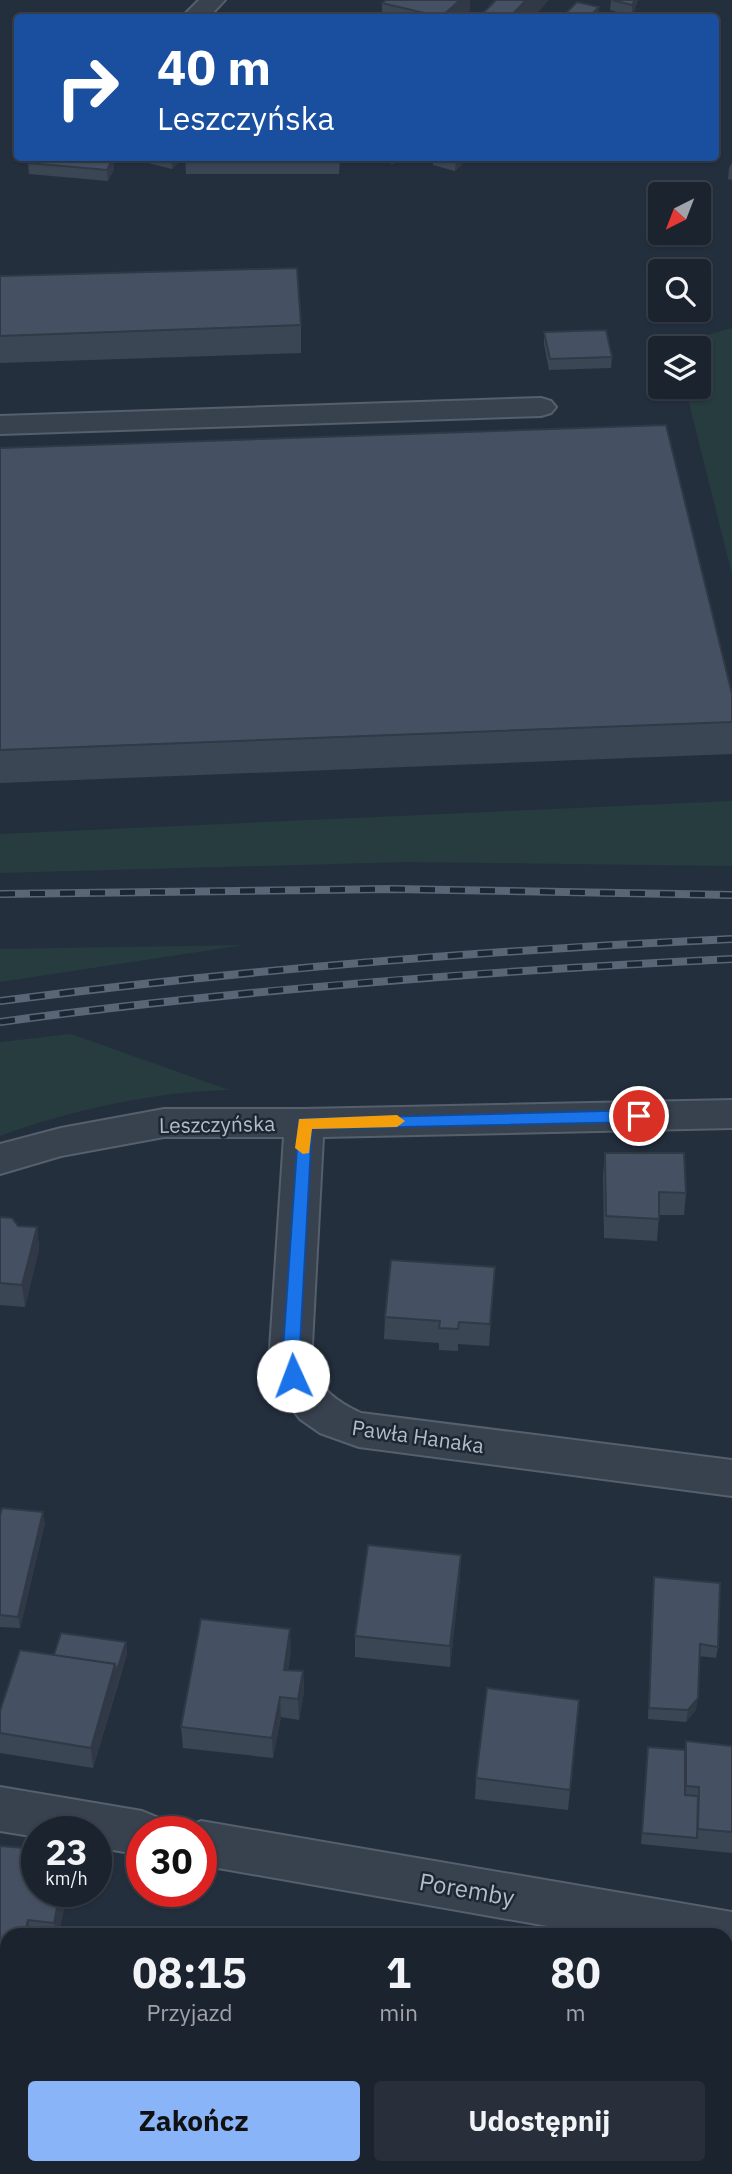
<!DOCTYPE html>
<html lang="pl">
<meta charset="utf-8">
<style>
body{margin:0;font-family:"IBM Plex Sans",sans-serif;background:#282f3a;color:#f1f3f6;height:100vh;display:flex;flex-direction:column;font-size:26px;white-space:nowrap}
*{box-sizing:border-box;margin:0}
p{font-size:23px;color:#a0a4aa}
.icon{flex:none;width:38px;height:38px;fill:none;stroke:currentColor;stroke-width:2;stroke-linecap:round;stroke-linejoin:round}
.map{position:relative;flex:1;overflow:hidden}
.drawer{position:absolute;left:0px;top:1928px;width:733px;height:247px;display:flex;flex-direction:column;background:#1b232e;border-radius:21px 21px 0 0;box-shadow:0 2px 5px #0004,0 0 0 2px #39404a}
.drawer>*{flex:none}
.banner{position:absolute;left:14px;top:14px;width:705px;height:147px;border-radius:7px;box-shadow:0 2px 5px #0004,0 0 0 2px #39404a;background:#1a4fa0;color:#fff;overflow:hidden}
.needle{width:46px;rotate:222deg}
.controls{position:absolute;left:648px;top:182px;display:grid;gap:14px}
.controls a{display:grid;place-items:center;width:63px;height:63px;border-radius:7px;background:#1b232e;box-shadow:0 2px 5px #0004,0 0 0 2px #39404a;font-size:35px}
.speed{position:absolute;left:21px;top:1816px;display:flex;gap:14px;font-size:35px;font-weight:700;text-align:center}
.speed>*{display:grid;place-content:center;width:91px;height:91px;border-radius:50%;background:#1b232e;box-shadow:0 2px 5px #0004,0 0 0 2px #39404a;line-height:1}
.speed small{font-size:18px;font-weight:400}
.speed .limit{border:10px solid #d22;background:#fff;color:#111}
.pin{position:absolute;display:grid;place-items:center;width:60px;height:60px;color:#fff;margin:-30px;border:4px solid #fff;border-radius:50%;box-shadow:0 2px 7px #0007}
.me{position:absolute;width:77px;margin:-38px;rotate:358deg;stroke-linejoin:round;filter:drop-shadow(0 0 5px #0008)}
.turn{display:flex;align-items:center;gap:24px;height:147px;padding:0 28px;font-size:32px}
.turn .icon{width:91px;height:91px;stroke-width:2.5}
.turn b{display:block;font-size:49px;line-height:60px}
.eta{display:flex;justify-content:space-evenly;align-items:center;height:119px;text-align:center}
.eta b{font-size:42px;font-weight:700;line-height:49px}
.cta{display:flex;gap:14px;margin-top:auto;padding:14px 28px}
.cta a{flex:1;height:80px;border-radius:7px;background:#8ab4f8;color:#111;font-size:28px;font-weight:700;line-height:80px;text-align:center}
.cta a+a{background:#282f3a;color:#f1f3f6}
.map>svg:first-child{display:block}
.green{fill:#263c3f}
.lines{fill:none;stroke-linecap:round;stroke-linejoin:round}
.minor-casing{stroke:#565f6c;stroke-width:4}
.minor{fill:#38414e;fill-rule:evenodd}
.rail-casing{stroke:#5a6575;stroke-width:8}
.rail{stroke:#1d2633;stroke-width:5;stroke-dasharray:15;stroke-linecap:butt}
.wall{fill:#3b4654}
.shaded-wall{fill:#303945}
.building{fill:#455162;stroke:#303945;stroke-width:2}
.route{fill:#1a73e8;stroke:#114b97;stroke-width:2}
.slow{fill:#f59e0b}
.labels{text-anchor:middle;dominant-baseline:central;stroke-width:5;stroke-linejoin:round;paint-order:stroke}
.street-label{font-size:21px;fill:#b4bcc9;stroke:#1d2633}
.near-street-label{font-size:24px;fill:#b4bcc9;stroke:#1d2633}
</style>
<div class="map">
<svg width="732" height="2174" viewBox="0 0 732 2174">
<rect width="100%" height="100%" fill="#242f3e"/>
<!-- green -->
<path class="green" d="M732 328V574L685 387H698V348H676L675 344Z
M732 801V866L407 862 0 873V834Z
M244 945 0 982V949Z
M71 1034 229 1090C158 1091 66 1111 0 1136V1042Z"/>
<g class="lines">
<!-- minor casing -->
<g class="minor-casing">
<path id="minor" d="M199 0H225L208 18H181Z
M541 398 551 401 556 407 551 413 541 416 0 434V416Z
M732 1100V1128L323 1137 311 1364C319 1389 337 1402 361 1413L732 1460V1496L359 1447 320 1433 300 1419 285 1400 269 1364 284 1137H164L61 1156 0 1174V1144L61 1128 164 1109H304Z
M0 1787 142 1811 159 1818 166 1832H142V1855L96 1847V1832H37V1837L0 1831Z
M201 1821 732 1912V1958L726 1957V1936H604L201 1865V1832H182L184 1828Z"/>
</g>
<!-- minor -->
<use href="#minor" class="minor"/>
<!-- rail casing -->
<g class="rail-casing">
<path id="rail" d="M0 894 392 889 732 895
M0 1001C243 970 487 950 732 939
M0 1022C243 989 487 971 732 959"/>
</g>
<!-- rail -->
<use href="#rail" class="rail"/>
</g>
<!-- wall -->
<path class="wall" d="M386 0H470V10L462 18H382V3Z
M611 0H638L632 16 610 10Z
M113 158 114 169 108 181 29 174 28 163Z
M128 158H184L172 169Z
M185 158H340L339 174H186Z
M367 158H399L393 164Z
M433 158H469L455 171 433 165Z
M732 163V180L728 179 729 168Z
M0 276 301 325V353L0 363Z
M544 332 612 357 611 368 549 370 544 344Z
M0 448 732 694V754L0 783Z
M605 1153 686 1193 684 1215H659L657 1241 604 1238 603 1175Z
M0 1217 18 1226 37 1227 39 1249 25 1307 0 1305Z
M495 1267 489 1346 458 1344V1351L439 1350V1343L384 1339 385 1317Z
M0 1516 45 1523 20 1628 0 1627Z
M460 1577 450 1667 355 1657V1636Z
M654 1577 718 1647 716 1658 699 1656 696 1710 686 1722 648 1719 653 1589Z
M126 1642 127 1654 93 1768 0 1753V1711L54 1655Z
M291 1650 288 1670 303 1671 304 1692 299 1720 281 1717 273 1758 183 1748 181 1727Z
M579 1700 568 1810 475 1799 476 1778Z
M686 1741 732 1746V1853L641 1844 648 1747 685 1750Z
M0 1846 37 1892H63L65 1904 58 1936H7V1959H0Z
M7 2004V2106H0V2005Z"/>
<!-- shaded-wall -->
<path class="shaded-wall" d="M460 0H470V10L462 18H441Z
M526 0H549L533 18H509Z
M635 0H638L632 16V5Z
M599 7 598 18H588Z
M113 158 114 169 108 181 107 170Z
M172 158H184L172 169Z
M393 158H399L393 164Z
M456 158H469L455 171Z
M37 1227 39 1249 25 1307 22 1285Z
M43 1512 45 1523 20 1628 18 1617Z
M461 1555 460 1577 450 1667V1646Z
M290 1629 291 1650 284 1691V1670Z
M126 1642 127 1654 117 1685 116 1673Z
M115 1664 117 1685 93 1768 91 1748Z
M303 1671 304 1692 299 1720 298 1699Z
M280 1697 281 1717 273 1758 272 1738Z
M698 1698 696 1710 686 1722 688 1710Z
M60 1892H63L65 1904 58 1936H56L54 1923Z
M28 1920 30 1936H24Z"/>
<!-- building -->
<path class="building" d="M386 0H460L441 17 382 3Z
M496 0H526L509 18H478Z
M612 0H635L632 5Z
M577 2 599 7 588 18H561Z
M31 158H113L107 170 28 163Z
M297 268 301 325 0 336V276Z
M606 330 612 357 550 359 544 332Z
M666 425 732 694V722L0 750V448Z
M605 1153H684L686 1193 659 1192V1219L606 1216Z
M0 1217 12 1218 18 1226 37 1227 22 1285 0 1283Z
M391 1260 495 1267 490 1324 459 1322 458 1329 439 1328 440 1321 385 1317Z
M2 1508 43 1512 18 1617 0 1615V1516Z
M368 1545 461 1555 450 1646 355 1636Z
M654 1577 720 1583 718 1647 700 1644 698 1698 688 1710 649 1708Z
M201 1619 290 1629 284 1670 303 1671 298 1699 280 1697 272 1738 181 1727Z
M61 1633 126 1642 116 1673 115 1664 54 1655Z
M20 1650 115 1664 91 1748 0 1733V1711Z
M487 1688 579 1700 570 1790 476 1778Z
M686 1741 732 1746V1832L698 1829 699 1787 686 1786Z
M648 1747 685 1750V1795L698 1796 697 1838 642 1833Z
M0 1846 37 1849V1877L36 1881H37V1892H60L54 1923 28 1920 24 1936H7V1940L0 1939Z
M7 2004V2086L0 2087V2005Z
M468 2168H509V2174H468Z
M547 2168H601L602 2174H547Z"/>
<!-- route -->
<path class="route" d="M639 1110 647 1116 639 1122 312 1129 299 1364 302 1376 299 1381H287L282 1364 299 1119Z"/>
<!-- slow -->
<path class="slow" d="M397 1115 405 1121 397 1127 312 1129 309 1153 303 1154 295 1148 299 1119Z"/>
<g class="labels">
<!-- street labels -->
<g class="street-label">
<text transform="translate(217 1124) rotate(-1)">Leszczyńska</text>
<text transform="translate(418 1436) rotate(8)">Pawła Hanaka</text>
</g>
<!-- near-street labels -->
<g class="near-street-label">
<text transform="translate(467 1889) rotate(10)">Poremby</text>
</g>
</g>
</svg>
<div class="controls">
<a><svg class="needle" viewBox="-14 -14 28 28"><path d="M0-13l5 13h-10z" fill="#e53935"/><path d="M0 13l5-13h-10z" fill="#a0a4aa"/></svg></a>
<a><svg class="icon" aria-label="search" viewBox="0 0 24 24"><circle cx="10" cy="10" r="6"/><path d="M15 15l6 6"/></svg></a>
<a><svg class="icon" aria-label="layers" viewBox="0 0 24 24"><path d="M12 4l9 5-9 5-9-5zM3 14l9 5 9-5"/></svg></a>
</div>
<div class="speed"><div>23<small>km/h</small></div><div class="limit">30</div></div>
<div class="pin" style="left:639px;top:1116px;background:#d93025"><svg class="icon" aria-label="arrive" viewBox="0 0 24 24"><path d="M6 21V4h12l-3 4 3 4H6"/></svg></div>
<svg class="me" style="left:293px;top:1376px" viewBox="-20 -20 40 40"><circle r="19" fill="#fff"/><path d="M0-13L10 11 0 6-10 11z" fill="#1a73e8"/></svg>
<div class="banner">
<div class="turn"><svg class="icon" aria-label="right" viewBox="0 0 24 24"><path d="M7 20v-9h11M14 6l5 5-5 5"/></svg><div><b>40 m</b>Leszczyńska</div></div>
</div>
<section class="drawer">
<div class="eta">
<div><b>08:15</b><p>Przyjazd</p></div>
<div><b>1</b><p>min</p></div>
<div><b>80</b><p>m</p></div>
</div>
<div class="cta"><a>Zakończ</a><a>Udostępnij</a></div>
</section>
</div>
